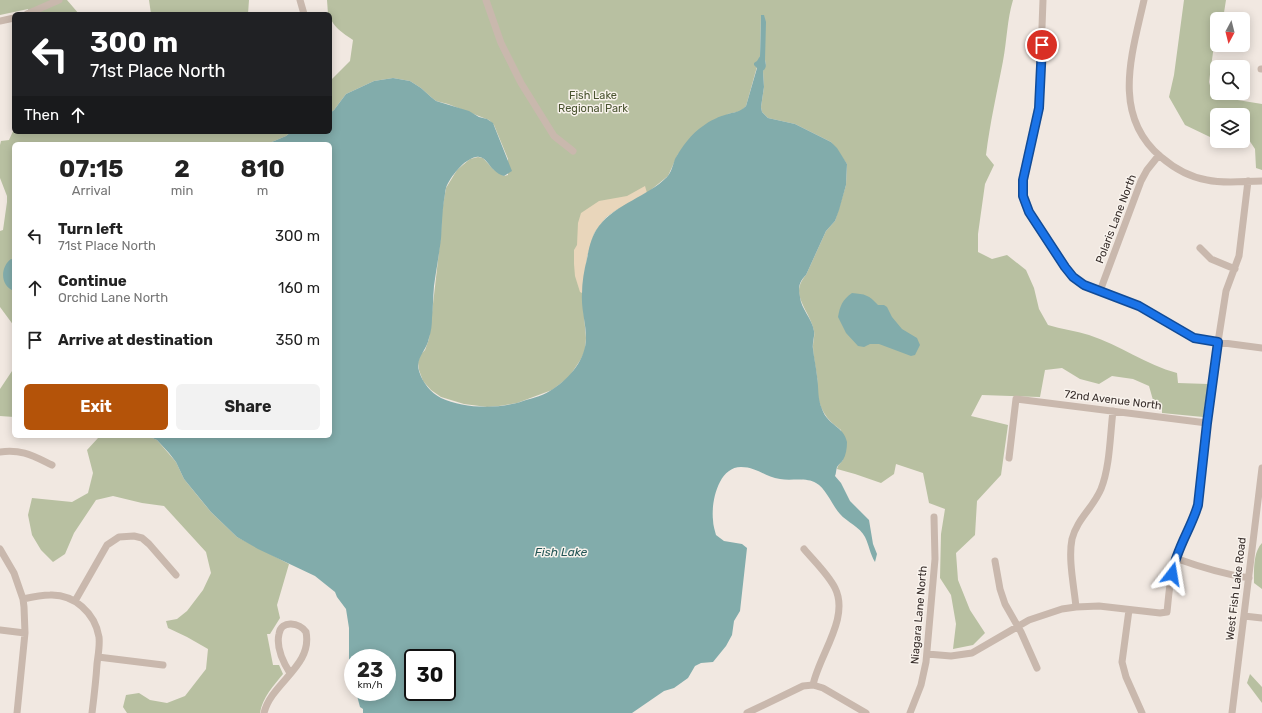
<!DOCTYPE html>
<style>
body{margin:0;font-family:Rubik,sans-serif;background:#f2f2f2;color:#222;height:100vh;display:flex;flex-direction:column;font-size:15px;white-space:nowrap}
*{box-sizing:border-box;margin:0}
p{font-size:13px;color:#767676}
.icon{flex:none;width:22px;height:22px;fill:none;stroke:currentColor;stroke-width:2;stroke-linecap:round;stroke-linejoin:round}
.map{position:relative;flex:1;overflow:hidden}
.side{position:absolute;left:12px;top:142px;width:320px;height:296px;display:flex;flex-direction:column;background:#fff;border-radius:6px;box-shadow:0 2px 10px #0003}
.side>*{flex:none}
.top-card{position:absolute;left:12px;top:12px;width:320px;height:122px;border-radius:6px;box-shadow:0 2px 10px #0003;background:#202124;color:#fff;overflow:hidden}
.needle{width:26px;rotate:187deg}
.buttons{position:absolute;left:1210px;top:12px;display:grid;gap:8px}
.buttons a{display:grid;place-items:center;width:40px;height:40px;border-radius:6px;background:#fff;box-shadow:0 2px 10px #0003;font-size:20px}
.speed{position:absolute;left:344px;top:649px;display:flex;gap:8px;font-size:20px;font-weight:700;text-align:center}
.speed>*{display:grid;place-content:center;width:52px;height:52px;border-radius:50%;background:#fff;box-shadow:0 2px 10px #0003;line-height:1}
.speed small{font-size:10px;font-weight:400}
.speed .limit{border:2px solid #111;border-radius:6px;background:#fff;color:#111}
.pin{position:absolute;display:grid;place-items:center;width:34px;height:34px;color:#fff;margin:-17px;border:2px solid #fff;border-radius:50%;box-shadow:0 1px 4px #0007}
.me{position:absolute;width:44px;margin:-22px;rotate:14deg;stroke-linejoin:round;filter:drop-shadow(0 0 3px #0008)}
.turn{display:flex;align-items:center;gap:14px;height:84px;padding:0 12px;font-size:18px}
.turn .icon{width:52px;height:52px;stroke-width:2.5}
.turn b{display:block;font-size:28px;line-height:34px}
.then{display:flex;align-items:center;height:38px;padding:0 12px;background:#0003;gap:8px;font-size:15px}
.eta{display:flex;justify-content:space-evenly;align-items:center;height:68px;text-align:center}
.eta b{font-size:24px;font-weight:700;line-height:28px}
.cta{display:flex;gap:8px;margin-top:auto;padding:8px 12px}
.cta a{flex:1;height:46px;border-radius:6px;background:#b45309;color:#fff;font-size:16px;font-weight:700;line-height:46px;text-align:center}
.cta a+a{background:#f2f2f2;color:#222}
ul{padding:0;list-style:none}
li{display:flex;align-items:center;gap:12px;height:52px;padding:0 12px}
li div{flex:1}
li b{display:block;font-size:15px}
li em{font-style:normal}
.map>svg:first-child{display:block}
.green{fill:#b8c0a1}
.sand{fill:#e9d6bb}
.water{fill:#82acab;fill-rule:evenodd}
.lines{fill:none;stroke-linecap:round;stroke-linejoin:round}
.minor{stroke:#c9b8ad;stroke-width:7}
.route-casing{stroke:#114b97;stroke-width:10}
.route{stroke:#1a73e8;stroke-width:7}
.labels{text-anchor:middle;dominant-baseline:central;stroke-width:3;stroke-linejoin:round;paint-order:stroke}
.park-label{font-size:11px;fill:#4a5431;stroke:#f9f3ed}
.street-label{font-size:11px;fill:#382e2b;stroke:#f9f3ed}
.water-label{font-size:12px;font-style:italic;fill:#245656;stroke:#f9f3ed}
</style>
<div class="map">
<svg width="1262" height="713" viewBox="0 0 1262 713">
<rect width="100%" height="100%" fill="#f1e8e1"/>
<!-- green -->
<path class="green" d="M0 0H67L79 14H29L28 9 0 15Z
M149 0H249L248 14H151Z
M327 0H1013C1007 20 1007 40 1003 61 997 92 990 123 986 155L994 165 985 184 978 234V252L992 259 1007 255 1026 270 1034 288 1039 309 1048 325C1061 329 1076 331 1089 335 1120 345 1146 365 1177 373L1178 383 1208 384 1203 417 1162 413V407H1155L1149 386 1133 379 1112 376 1099 384 1080 379 1062 368 1045 370 1040 397 982 395 971 416 1008 425 1001 475 977 501 975 535 956 553 958 580 970 610 985 633 973 645 953 649 956 624 951 595 940 578 941 534 945 509 929 503 923 473 896 464 894 474 881 483 855 474 837 469 838 466 843 460 841 430C826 420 818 407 817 389 817 385 818 381 817 377 816 367 813 356 813 346 813 341 815 336 814 331 810 310 788 295 806 275L826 231 835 221 846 185 847 164 831 142 795 124 768 118 762 112 761 107 764 87 763 71 766 64 765 60 764 15H761L760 56 746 106 741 111 728 114 678 154 668 176 647 193 616 210 606 217 594 233 587 256 582 293 586 338 585 351 581 359 569 377 552 390 517 403 499 406 487 407 464 404 441 397 431 390 423 381 419 370 418 362 420 355 425 350 429 339 441 234 442 211 446 188 457 170 464 164 470 159 478 157 483 158 493 169 504 176 508 175V159L494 125 489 120 448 104 436 101 431 97 421 88 410 81 393 78 374 81 346 94 334 110 330 113V81L350 61 353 40C344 34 330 25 330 14H328Z
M1184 0H1226L1223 19H1217V38L1214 45 1209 82 1213 96 1262 104V170L1256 168 1255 149 1249 140 1243 139V115H1217V137H1210L1185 125 1169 97 1174 75Z
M14 129V132H291L286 136 267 144H14V326L0 307V231L3 230 7 202V196L0 178V145L1 141 9 140Z
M14 368V417L0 416V389Z
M97 436H148L157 440 176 462 184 479 201 500 211 512 237 537 289 564 277 605 280 618 270 634H267L273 665H279L283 674C274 685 262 698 260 713H127L123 707 126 695 139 693 150 700 167 703 185 696 206 669 208 649 187 637 168 628 166 621 177 619 187 611 203 590 211 573 206 552 164 506 142 503 113 496 96 500 74 533 65 554 53 562 41 550 32 535 28 515 32 498 72 502 88 493 93 473 87 450 98 438Z
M1262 543V589L1254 583C1254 571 1253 552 1262 543Z
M1250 674 1262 687V703L1247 683Z"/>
<!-- sand -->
<path class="sand" d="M645 186 647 193 616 210 606 217 594 233 587 256 582 293 580 292 575 276 574 264V250L577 245 578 223 581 213 599 201 627 196Z"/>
<!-- water -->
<path class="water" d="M761 15H764L766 22 765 60C766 64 767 67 763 71L764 87 761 107 762 112 768 118 795 124 831 142 837 148 847 164 846 185 839 210 835 221 826 231 806 275C799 282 798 287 800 297 801 309 812 318 814 331 815 336 812 343 813 349 814 358 816 367 817 376 819 388 817 397 822 409 828 426 844 426 847 442 847 448 846 455 843 460 841 463 839 464 837 467 836 470 836 474 835 476L841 483 850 501 869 520 873 544 877 554 875 562C870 554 869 545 865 537 860 527 847 522 840 514 833 507 826 488 816 483 807 477 791 481 780 479 765 477 757 467 741 467 718 467 711 503 713 520 713 525 715 531 716 535L724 541 742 544 747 548 740 611 734 621 732 635 726 646 713 662 701 663 695 666 688 678 674 688 664 691 632 713H363V709L360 707 356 692H387V658H353V685L349 662V628L346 609 337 597 335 592 315 576 258 549 237 537 211 512 184 479 176 462 169 453 157 440 148 436H330V144H267L286 136 291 132H330V113L334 110 346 94 374 81 393 78 410 81 421 88 431 97 436 101 469 111 479 117 487 119 493 123 512 171 504 176C500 175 497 173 494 170 488 165 485 155 476 157 464 159 450 177 446 188 445 191 445 196 444 200 442 213 442 226 441 239 439 255 436 271 434 286 433 297 433 308 432 318 432 325 431 332 429 338 427 350 415 358 419 371 422 382 431 393 441 398 464 409 500 409 523 401 533 398 545 395 553 389 570 378 586 359 586 338 586 323 581 309 582 294 582 282 584 270 587 259 589 247 592 235 599 226 617 203 647 197 667 177 671 173 673 165 675 159 681 148 692 133 703 126 709 121 720 116 728 114 735 112 740 112 746 106L757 68 754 65V63L757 61 760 56ZM413 658H447V692H413Z
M11 259 14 260V291C0 286 0 267 11 259Z
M852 293C865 294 869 295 878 305H884L887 307 892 317 902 329 917 338 920 345 915 355 911 356 879 344H870L864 347 858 346 846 333 838 317C840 306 842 300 852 293Z"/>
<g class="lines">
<!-- minor -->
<path class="minor" d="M300 0 304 14
M486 0 501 43 521 83 554 136 573 151
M1043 0 1039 108 1025 171 1022 189 1025 204 1036 224 1069 273 1084 285 1139 306 1194 338 1209 341 1262 348
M1144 0C1132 54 1111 115 1161 157 1175 169 1189 177 1207 180 1225 184 1244 181 1262 181
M27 14 59 0
M0 21 14 18
M1261 69H1262
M1200 248 1211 259 1235 269
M1100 291 1141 181 1147 170 1159 155
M0 452C22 449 33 456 52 465
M1009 458 1016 399 1207 423
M0 549 14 573 23 599 24 607 25 633 17 713
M1175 558C1200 567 1223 574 1249 578
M995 561 1000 589 1005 604 1021 632 1037 668
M23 599C32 597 41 595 50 595 74 594 95 613 99 637 100 646 98 655 97 664 96 680 94 697 92 713
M75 601 107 545 119 537 134 536 142 538 149 544 176 575
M1076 607C1074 586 1068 559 1072 539 1077 519 1093 508 1101 489 1110 467 1110 435 1113 411
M1129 610 1122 662 1126 677 1142 713
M1244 616 1262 618
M0 630 25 633
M927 654 951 656 972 653 1029 620 1062 609 1076 607 1099 606 1160 613 1167 612C1169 594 1170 573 1176 556 1182 539 1193 523 1198 505L1207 423 1218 342 1226 291 1239 256 1248 181
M98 657 163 665
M813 685 823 688 866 713
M264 713C271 683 313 666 306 632 300 623 281 619 279 634 276 647 283 662 290 673
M747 713 803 686 813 685C819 655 850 618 835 588 828 574 814 561 804 549
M910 713 921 685 926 662 935 559 934 517
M1232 713 1262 468"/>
</g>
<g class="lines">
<!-- route casing -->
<g class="route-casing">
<path id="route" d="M1042 45 1039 108 1023 180V196L1029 212 1065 267 1073 277 1084 285 1139 306 1194 338 1218 342 1207 423 1198 505C1191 529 1176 549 1172 574"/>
</g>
<!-- route -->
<use href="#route" class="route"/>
</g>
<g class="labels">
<!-- park labels -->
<g class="park-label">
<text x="593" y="95">Fish Lake<tspan x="593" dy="13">Regional Park</tspan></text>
</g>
<!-- street labels -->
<g class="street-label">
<text transform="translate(1116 219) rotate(-69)">Polaris Lane North</text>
<text transform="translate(1113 400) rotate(7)">72nd Avenue North</text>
<text transform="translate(1236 589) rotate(-83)">West Fish Lake Road</text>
<text transform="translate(919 615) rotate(-85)">Niagara Lane North</text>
</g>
<!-- water labels -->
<g class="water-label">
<text x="561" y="552">Fish Lake</text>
</g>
</g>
</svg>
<div class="buttons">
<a><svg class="needle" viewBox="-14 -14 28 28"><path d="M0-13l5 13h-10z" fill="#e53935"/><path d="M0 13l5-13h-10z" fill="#767676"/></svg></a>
<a><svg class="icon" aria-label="search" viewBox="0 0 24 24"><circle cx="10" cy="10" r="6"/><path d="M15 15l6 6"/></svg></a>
<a><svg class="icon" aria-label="layers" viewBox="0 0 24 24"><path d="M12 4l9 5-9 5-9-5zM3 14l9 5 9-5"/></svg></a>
</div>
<div class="speed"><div>23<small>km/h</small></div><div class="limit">30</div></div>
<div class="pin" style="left:1042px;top:45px;background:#d93025"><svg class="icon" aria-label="arrive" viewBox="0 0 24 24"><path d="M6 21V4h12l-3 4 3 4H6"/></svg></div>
<svg class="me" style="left:1172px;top:574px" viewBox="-20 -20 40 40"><path d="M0-17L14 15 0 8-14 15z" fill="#1a73e8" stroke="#fff" stroke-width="4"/></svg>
<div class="top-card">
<div class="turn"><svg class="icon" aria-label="left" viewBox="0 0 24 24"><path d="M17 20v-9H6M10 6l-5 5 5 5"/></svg><div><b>300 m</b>71st Place North</div></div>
<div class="then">Then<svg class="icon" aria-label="ahead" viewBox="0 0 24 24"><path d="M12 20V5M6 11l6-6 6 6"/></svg></div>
</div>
<section class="side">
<div class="eta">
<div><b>07:15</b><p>Arrival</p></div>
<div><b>2</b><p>min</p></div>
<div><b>810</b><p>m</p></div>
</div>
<ul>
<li><svg class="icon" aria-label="left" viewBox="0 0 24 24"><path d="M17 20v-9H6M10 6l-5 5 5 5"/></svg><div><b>Turn left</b><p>71st Place North</p></div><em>300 m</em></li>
<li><svg class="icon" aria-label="ahead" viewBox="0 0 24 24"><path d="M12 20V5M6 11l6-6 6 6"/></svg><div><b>Continue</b><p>Orchid Lane North</p></div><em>160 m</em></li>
<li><svg class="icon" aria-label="arrive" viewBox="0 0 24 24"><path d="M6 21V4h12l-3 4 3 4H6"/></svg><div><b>Arrive at destination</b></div><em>350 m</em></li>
</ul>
<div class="cta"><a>Exit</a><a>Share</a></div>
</section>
</div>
